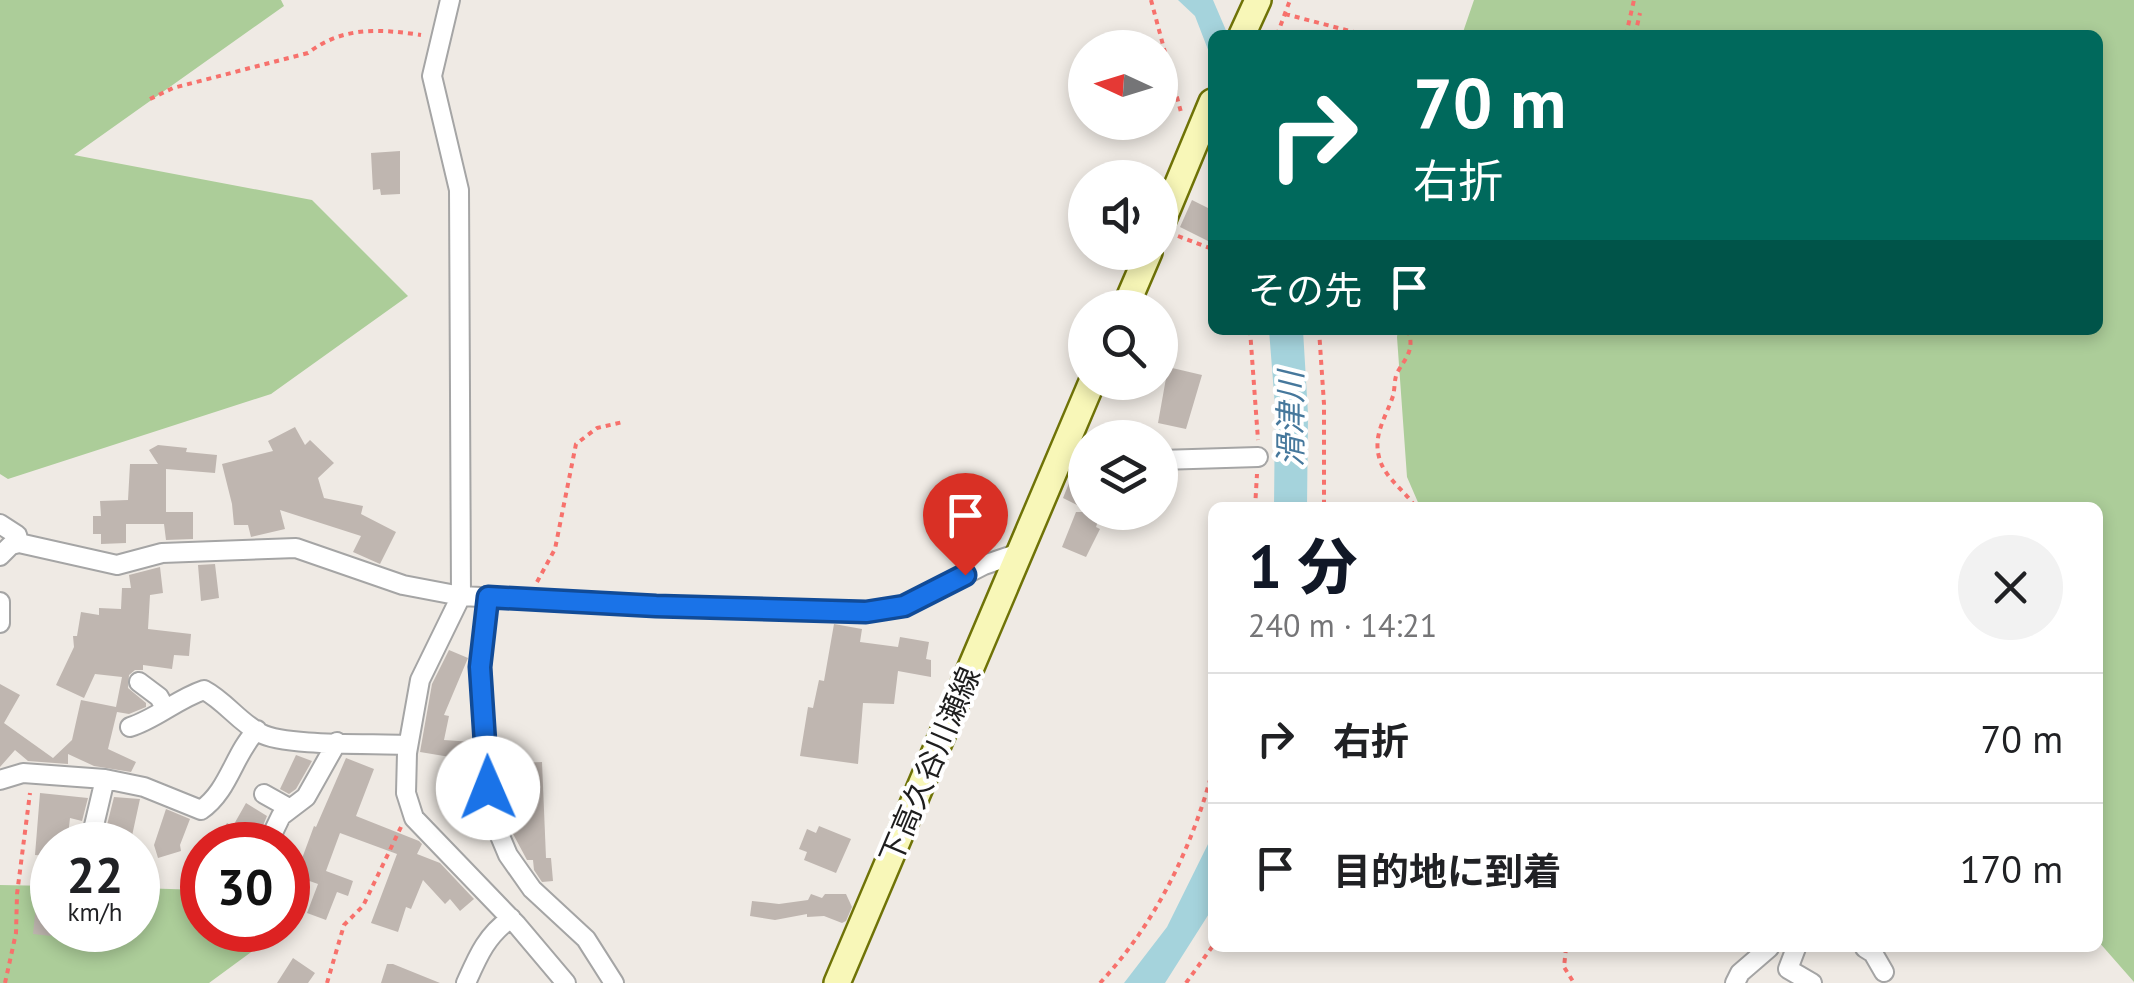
<!DOCTYPE html>
<html lang="ja">
<meta charset="utf-8">
<style>
body{margin:0;font-family:"PT Sans","Noto Sans JP",sans-serif;background:#f2f2f2;color:#202124;height:100vh;display:flex;flex-direction:column;font-size:38px;white-space:nowrap}
*{box-sizing:border-box;margin:0}
p{font-size:32px;color:#757577}
.icon{flex:none;width:55px;height:55px;fill:none;stroke:currentColor;stroke-width:2;stroke-linecap:round;stroke-linejoin:round}
.map{position:relative;flex:1;overflow:hidden}
.side{position:absolute;left:1208px;top:502px;width:895px;height:450px;display:flex;flex-direction:column;background:#fff;border-radius:15px;box-shadow:0 5px 15px #0003}
.side>*{flex:none}
.banner{position:absolute;left:1208px;top:30px;width:895px;height:305px;border-radius:15px;box-shadow:0 5px 15px #0003;background:#00695c;color:#fff;overflow:hidden}
.needle{width:65px;rotate:274deg}
.fabs{position:absolute;left:1068px;top:30px;display:grid;gap:20px}
.fabs a{display:grid;place-items:center;width:110px;height:110px;border-radius:50%;background:#fff;box-shadow:0 5px 15px #0003;font-size:50px}
.speed{position:absolute;left:30px;top:822px;display:flex;gap:20px;font-size:50px;font-weight:700;text-align:center}
.speed>*{display:grid;place-content:center;width:130px;height:130px;border-radius:50%;background:#fff;box-shadow:0 5px 15px #0003;line-height:1}
.speed small{font-size:25px;font-weight:400}
.speed .limit{border:15px solid #d22;background:#fff;color:#111}
.pin{position:absolute;display:grid;place-items:center;width:85px;height:85px;color:#fff;margin:-102px -42px;border-radius:50% 50% 50% 0;rotate:-45deg;box-shadow:0 0 10px #0007}
.pin .icon{rotate:45deg}
.me{position:absolute;width:110px;margin:-55px;rotate:359deg;stroke-linejoin:round;filter:drop-shadow(0 0 8px #0008)}
.turn{display:flex;align-items:center;gap:35px;height:210px;padding:0 40px;font-size:45px}
.turn .icon{width:130px;height:130px;stroke-width:2.5}
.turn b{display:block;font-size:70px;line-height:85px}
.then{display:flex;align-items:center;height:95px;padding:0 40px;background:#0003;gap:20px;font-size:38px}
.round{display:grid;place-items:center;flex:none;width:105px;height:105px;border-radius:52px;background:#f2f2f2}
.summary{display:flex;align-items:center;justify-content:space-between;height:170px;padding:0 40px}
h1{font-size:60px;font-weight:800;line-height:75px;color:#111827}
ul{padding:0;list-style:none}
li{display:flex;align-items:center;gap:30px;height:130px;padding:0 40px;border-top:2px solid #e0e0e0}
li div{flex:1}
li b{display:block;font-size:38px}
li em{font-style:normal}
.map>svg:first-child{display:block}
.forest{fill:#accd99}
.water{fill:#a5d3dc}
.building{fill:#bfb6b0}
.lines{fill:none;stroke-linecap:round;stroke-linejoin:round}
.minor-casing{stroke:#a5a5a5;stroke-width:22}
.secondary-casing{stroke:#6f7307;stroke-width:30}
.path{stroke:#f7716c;stroke-width:4;stroke-dasharray:5 5;stroke-linecap:butt}
.minor{stroke:#fff;stroke-width:18}
.secondary{stroke:#f8f7b8;stroke-width:25}
.route-casing{stroke:#114b97;stroke-width:25}
.route{stroke:#1a73e8;stroke-width:18}
.labels{text-anchor:middle;dominant-baseline:central;stroke-width:8;stroke-linejoin:round;paint-order:stroke}
.street-label{font-size:30px;fill:#1e1e1e;stroke:#fff}
.water-label{font-size:32px;font-style:italic;fill:#46789c;stroke:#fff}
</style>
<div class="map">
<svg width="2134" height="983" viewBox="0 0 2134 983">
<rect width="100%" height="100%" fill="#efeae4"/>
<!-- forest -->
<path class="forest" d="M0 0H281L284 6 74 155 312 200 408 296 271 394 8 479 0 474Z
M1474 0H2134V982L2098 941V508L1420 507 1407 477 1397 337 1398 330H2098V35H1462Z
M0 885 52 886V930H138V888L202 890V930H281L209 983H0Z"/>
<!-- water -->
<path class="water" d="M1178 0H1213L1228 35H1212V60L1195 16Z
M1269 330H1303L1308 414 1307 507H1274L1275 406Z
M1212 836V909L1165 983H1124L1167 927Z"/>
<!-- building -->
<path class="building" d="M400 151V194L381 195 380 189 373 190 371 153Z
M1192 200 1212 210V243L1180 227Z
M1168 367 1202 375 1186 429 1158 423Z
M295 427 305 445 310 440 334 463 318 478 324 498 363 506 361 514 396 532 380 564 353 552 361 536 280 510 285 529 251 537 248 525H234L232 504 222 464 273 451 268 441Z
M158 445 187 448 186 452 217 455 215 473 166 469V512H193V539L166 540 164 524H126V543L101 544V534H93V516H101L100 501 128 500 130 464H158L149 450Z
M1075 468 1085 469V509L1063 498Z
M1076 512H1101L1096 527 1100 529 1086 557 1062 547Z
M215 564 219 598 201 601 198 565Z
M160 567 163 593 150 595 148 629 191 634 189 656 174 655 172 669 143 665V670H135L129 675 128 688 146 703V707L129 714 117 712 108 749 136 762 131 772 94 766 68 754V764L28 761 15 750 0 767V684L20 695 4 723 53 758 72 740 81 700 116 707 122 677 95 674 84 698 56 685 74 647 73 636H77L81 612 99 615V608L121 609 122 588H131L129 575Z
M834 624 862 629 860 642 898 647 900 637 929 642 926 659 931 660V677L898 671 894 704 863 703 858 764 800 756 808 707 813 708 819 680 824 681Z
M449 650 468 658 444 715 449 716 444 740 473 742 474 761 420 752 432 684Z
M296 755 312 761 296 789 289 794 280 789Z
M346 758 374 769 356 816 419 841 422 844 417 854 440 863 474 899 460 911 450 899 445 904 423 880 411 909 406 907 398 932 371 923 397 854 340 833 326 871 353 881 348 896 337 892 326 920 307 913 318 884 301 878 303 874 297 872 314 826 316 827Z
M542 762 546 858H551L553 881 542 882 534 870 533 860H527L512 832 500 786 499 764Z
M40 793 88 798 82 821 70 818 67 845H52L49 856 35 855Z
M114 797 140 799 130 845H98L104 837Z
M246 803 267 816 255 845H214L227 823 233 826Z
M166 809 190 819 180 845 181 851 158 858 154 845Z
M819 826 851 839 836 873 804 860 807 852 799 849 807 829 816 833Z
M38 885 52 887 51 936 33 934Z
M811 894 822 898 825 894H846L852 907 846 921 842 923 824 916 807 917V914L775 920 750 916 752 901 779 904 808 900Z
M293 958 315 973 308 983H277Z
M387 964H393L440 983H381Z"/>
<g class="lines">
<!-- minor casing -->
<g class="minor-casing">
<path id="minor" d="M450 0 432 76 459 190 461 596 420 680 407 753 406 793 414 818 517 925 566 983
M1062 453 1085 457
M1160 460 1258 457
M0 524 17 535 19 543
M0 556 11 545 19 543 117 565 162 553 296 548 403 585 461 596 656 606 866 612 904 606 984 565 1019 553
M488 597 481 667 488 788 500 836 508 855 532 889 586 939 614 983
M0 602V623
M139 682 159 697 165 708
M130 727C156 719 177 699 204 690 225 701 239 722 260 733 285 747 375 743 408 745
M0 780 23 773 105 779 144 787 201 810C229 791 234 753 257 730
M264 794 289 808
M82 842 92 834 105 779
M267 845 281 816 306 797 337 742
M1796 948 1788 969 1812 983
M1865 948 1873 953 1884 972
M466 983C478 956 486 936 511 918
M1735 983 1740 973 1769 948"/>
</g>
<!-- secondary casing -->
<g class="secondary-casing">
<path id="secondary" d="M1242 35 1258 0
M1160 227 1212 102
M1125 308 1149 252
M837 983 1092 382"/>
</g>
<!-- path -->
<path class="path" d="M1151 0 1182 116
M1285 14 1365 35
M1277 35 1290 0
M1626 35 1634 0
M1635 35 1640 13
M150 99 173 88 308 53C343 26 380 29 421 35
M1178 236 1212 249
M1250 330 1258 440
M1319 330 1324 404V508
M1408 330C1415 350 1406 357 1397 373 1394 380 1395 389 1393 396 1386 417 1373 434 1379 457 1384 478 1405 490 1416 508
M1255 508 1257 474
M537 582 555 549 576 444 597 428 623 422
M1566 948 1564 967 1574 983
M5 983 16 933 17 894 30 793
M327 983 344 925 363 906 401 827
M1100 983C1155 924 1191 850 1212 773
M1186 983 1212 947"/>
<!-- minor -->
<use href="#minor" class="minor"/>
<!-- secondary -->
<use href="#secondary" class="secondary"/>
</g>
<g class="lines">
<!-- route casing -->
<g class="route-casing">
<path id="route" d="M488 788 480 667 488 597 656 606 866 612 904 606 965 575"/>
</g>
<!-- route -->
<use href="#route" class="route"/>
</g>
<g class="labels">
<!-- street labels -->
<g class="street-label">
<text transform="translate(929 765) rotate(-67)">下高久谷川瀬線</text>
</g>
<!-- water labels -->
<g class="water-label">
<text transform="translate(1290 419) rotate(-90)">滑津川</text>
</g>
</g>
</svg>
<div class="fabs">
<a><svg class="needle" viewBox="-14 -14 28 28"><path d="M0-13l5 13h-10z" fill="#e53935"/><path d="M0 13l5-13h-10z" fill="#757577"/></svg></a>
<a><svg class="icon" aria-label="sound" viewBox="0 0 24 24"><path d="M4 9h4l5-4v14l-5-4H4zM17 9q2 3 0 6"/></svg></a>
<a><svg class="icon" aria-label="search" viewBox="0 0 24 24"><circle cx="10" cy="10" r="6"/><path d="M15 15l6 6"/></svg></a>
<a><svg class="icon" aria-label="layers" viewBox="0 0 24 24"><path d="M12 4l9 5-9 5-9-5zM3 14l9 5 9-5"/></svg></a>
</div>
<div class="speed"><div>22<small>km/h</small></div><div class="limit">30</div></div>
<div class="pin" style="left:965px;top:575px;background:#d93025"><svg class="icon" aria-label="arrive" viewBox="0 0 24 24"><path d="M6 21V4h12l-3 4 3 4H6"/></svg></div>
<svg class="me" style="left:488px;top:788px" viewBox="-20 -20 40 40"><circle r="19" fill="#fff"/><path d="M0-13L10 11 0 6-10 11z" fill="#1a73e8"/></svg>
<div class="banner">
<div class="turn"><svg class="icon" aria-label="right" viewBox="0 0 24 24"><path d="M7 20v-9h11M14 6l5 5-5 5"/></svg><div><b>70 m</b>右折</div></div>
<div class="then">その先<svg class="icon" aria-label="arrive" viewBox="0 0 24 24"><path d="M6 21V4h12l-3 4 3 4H6"/></svg></div>
</div>
<section class="side">
<div class="summary"><div><h1>1 分</h1><p>240 m · 14:21</p></div><a class="round"><svg class="icon" aria-label="close" viewBox="0 0 24 24"><path d="M6 6l12 12M18 6L6 18"/></svg></a></div>
<ul>
<li><svg class="icon" aria-label="right" viewBox="0 0 24 24"><path d="M7 20v-9h11M14 6l5 5-5 5"/></svg><div><b>右折</b></div><em>70 m</em></li>
<li><svg class="icon" aria-label="arrive" viewBox="0 0 24 24"><path d="M6 21V4h12l-3 4 3 4H6"/></svg><div><b>目的地に到着</b></div><em>170 m</em></li>
</ul>
</section>
</div>
